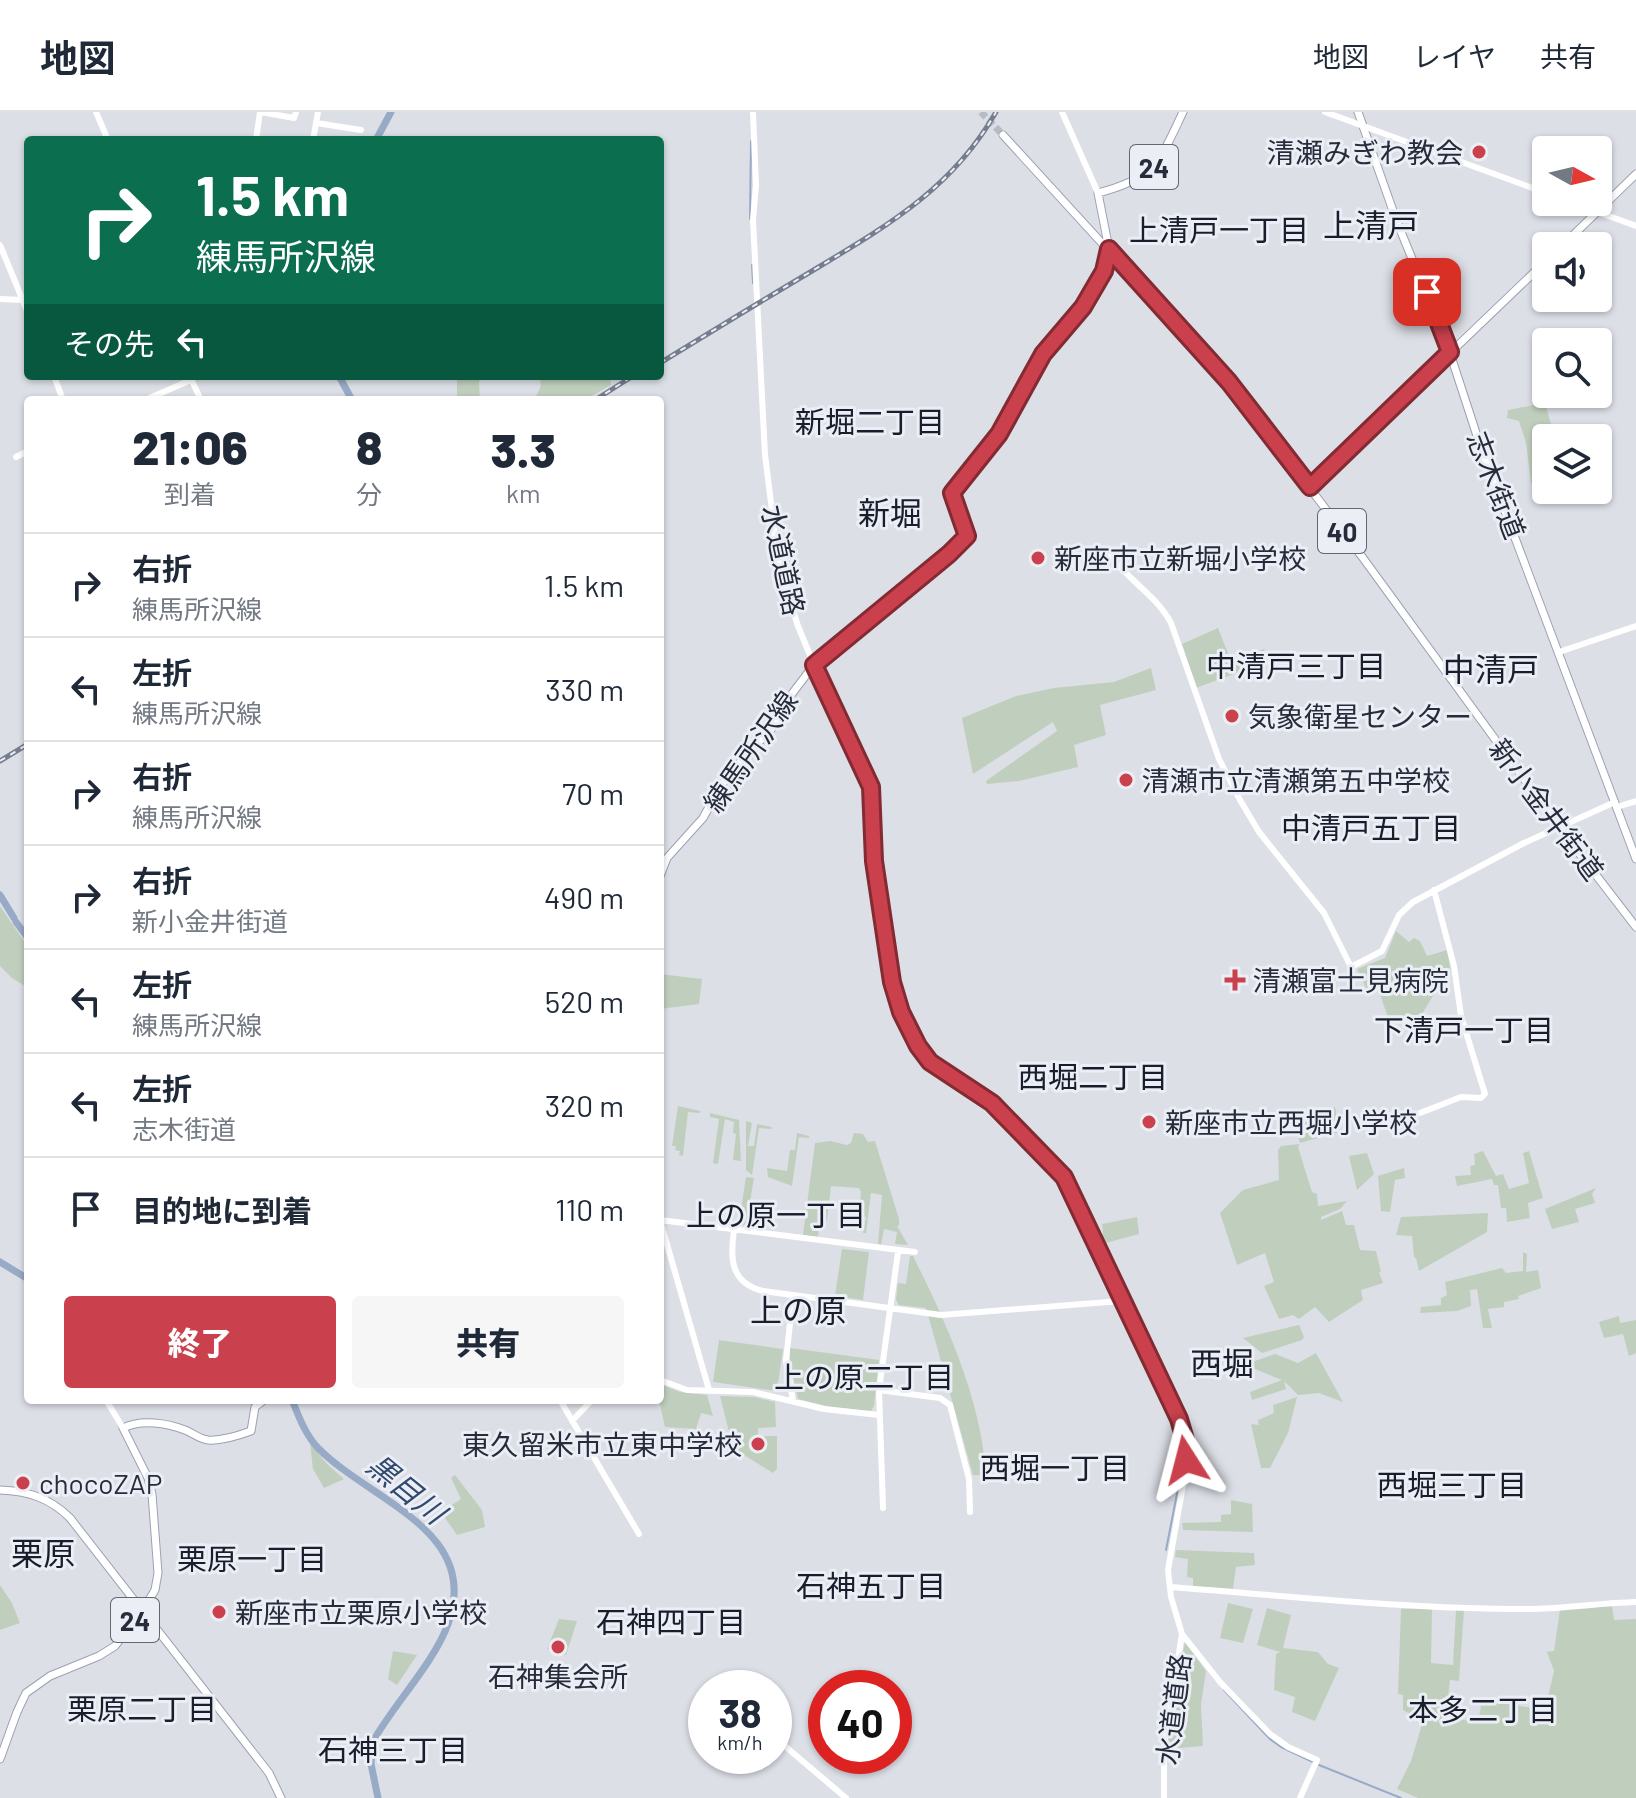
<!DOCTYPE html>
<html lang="ja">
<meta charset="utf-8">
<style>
body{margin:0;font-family:Barlow,"Noto Sans JP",sans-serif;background:#f6f6f7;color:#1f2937;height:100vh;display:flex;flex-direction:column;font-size:30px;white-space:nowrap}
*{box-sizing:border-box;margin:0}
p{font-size:26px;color:#747a83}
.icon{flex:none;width:44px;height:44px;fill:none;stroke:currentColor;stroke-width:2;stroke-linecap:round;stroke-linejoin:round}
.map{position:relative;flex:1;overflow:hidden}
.drawer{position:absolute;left:24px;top:284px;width:640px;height:1008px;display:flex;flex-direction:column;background:#fff;border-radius:8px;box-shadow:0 2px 6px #0004}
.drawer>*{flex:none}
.guide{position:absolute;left:24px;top:24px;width:640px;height:244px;border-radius:8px;box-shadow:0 2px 6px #0004;background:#0b6e4f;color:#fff;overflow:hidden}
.needle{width:52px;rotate:98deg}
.tools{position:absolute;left:1532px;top:24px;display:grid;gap:16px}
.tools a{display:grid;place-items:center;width:80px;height:80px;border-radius:8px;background:#fff;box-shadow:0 2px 6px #0004;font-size:40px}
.speed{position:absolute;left:688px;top:1558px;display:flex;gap:16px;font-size:40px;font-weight:700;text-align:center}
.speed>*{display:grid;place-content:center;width:104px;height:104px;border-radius:50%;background:#fff;box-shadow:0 2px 6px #0004;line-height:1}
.speed small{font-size:20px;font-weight:400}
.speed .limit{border:12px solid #d22;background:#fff;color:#111}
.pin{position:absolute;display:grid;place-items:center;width:68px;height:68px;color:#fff;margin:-34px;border-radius:16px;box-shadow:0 4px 12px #0006}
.me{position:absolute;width:88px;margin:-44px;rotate:351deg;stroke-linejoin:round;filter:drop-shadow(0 0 6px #0008)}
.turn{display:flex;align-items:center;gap:28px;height:168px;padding:0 40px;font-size:36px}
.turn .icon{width:104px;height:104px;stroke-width:2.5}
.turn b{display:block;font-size:56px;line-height:68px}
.then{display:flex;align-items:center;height:76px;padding:0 40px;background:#0003;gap:16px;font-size:30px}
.eta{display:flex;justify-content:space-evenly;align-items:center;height:136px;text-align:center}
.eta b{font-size:48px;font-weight:800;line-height:56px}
.cta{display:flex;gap:16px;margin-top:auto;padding:16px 40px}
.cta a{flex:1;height:92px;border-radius:8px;background:#ca414d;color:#fff;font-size:32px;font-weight:800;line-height:92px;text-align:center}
.cta a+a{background:#f6f6f7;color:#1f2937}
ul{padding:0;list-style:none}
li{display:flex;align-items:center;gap:24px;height:104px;padding:0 40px;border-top:2px solid #e0e1e3}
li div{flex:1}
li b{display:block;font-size:30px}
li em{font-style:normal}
header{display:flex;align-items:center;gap:48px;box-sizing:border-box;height:112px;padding:0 40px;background:#fff;border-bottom:2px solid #e0e1e3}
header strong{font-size:38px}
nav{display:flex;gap:44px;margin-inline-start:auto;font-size:28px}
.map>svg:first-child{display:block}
.green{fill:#c0cfbd}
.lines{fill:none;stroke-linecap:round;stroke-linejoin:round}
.stream{stroke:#97aac6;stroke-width:2}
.river{stroke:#97aac6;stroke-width:7}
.primary-tunnel{stroke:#b8bbc4;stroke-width:7;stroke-dasharray:7 3.5;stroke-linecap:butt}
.primary-casing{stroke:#9ba2b1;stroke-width:9}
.secondary{stroke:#fff;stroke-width:6}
.primary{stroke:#fff;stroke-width:7}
.rail-casing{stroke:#757d8f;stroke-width:5}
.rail{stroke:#ebeef4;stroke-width:2;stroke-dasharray:6;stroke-linecap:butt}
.route-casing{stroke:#832a32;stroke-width:20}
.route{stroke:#ca414d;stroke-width:14}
.poi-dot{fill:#ca414d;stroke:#ebeef4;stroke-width:3}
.labels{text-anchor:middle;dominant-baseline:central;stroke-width:6;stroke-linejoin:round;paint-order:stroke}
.shield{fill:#ebeef4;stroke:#616672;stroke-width:2}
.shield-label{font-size:26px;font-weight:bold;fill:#262c3b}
.poi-label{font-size:28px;fill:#262c3b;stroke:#ebeef4;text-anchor:start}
.street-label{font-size:28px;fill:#262c3b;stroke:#ebeef4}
.neighbourhood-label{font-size:30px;fill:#181e2c;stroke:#ebeef4}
.water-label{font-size:30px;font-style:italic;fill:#31496e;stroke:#ebeef4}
.quarter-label{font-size:32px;fill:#181e2c;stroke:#ebeef4}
</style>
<header>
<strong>地図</strong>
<nav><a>地図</a><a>レイヤ</a><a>共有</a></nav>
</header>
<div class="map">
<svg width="1636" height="1686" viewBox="0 0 1636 1686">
<rect width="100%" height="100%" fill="#dcdfe6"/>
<!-- green -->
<path class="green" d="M457 264H482L479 270 480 288H457Z
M539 264H610L611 273 585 288H534L541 274Z
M1545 291 1555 326H1546V378L1544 379 1531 371 1526 331 1519 309 1507 306 1508 298Z
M1218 516 1231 549 1264 537 1268 549 1196 576 1182 532Z
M1151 556 1156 578 1100 593 1106 623 1074 633 1078 655 1019 669 987 672 986 669 1057 619 1053 610 973 662 962 606 1016 584 1054 576 1114 570Z
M0 794 28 835V876L12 866 0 854Z
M1396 819 1409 830 1414 826 1420 829 1427 844 1447 838 1451 861 1437 863 1436 879 1422 902 1389 908 1378 877 1368 880 1357 857 1385 846Z
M660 862 702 867 699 892 660 897Z
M678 994 700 999V1001L688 1000 683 1044 679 1043 680 1039 675 1038 676 1034H672Z
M1335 995 1340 1020 1300 1031 1295 1013 1316 1007 1315 1002Z
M710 1001 739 1008 741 1049 733 1048 736 1022 733 1021 734 1010 725 1007 718 1052 713 1051 719 1007 710 1005Z
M746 1009 752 1011 748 1034H754L757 1012 772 1015 771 1017 759 1016 752 1063 746 1058Z
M797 1021 809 1024V1026L799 1025 792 1074 768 1065 767 1056 787 1059 790 1038H795Z
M854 1021 863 1022 868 1030 875 1029 899 1107V1113L897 1114 908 1133 895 1132 897 1120 884 1117 881 1133 878 1132 882 1083 871 1081 866 1121H863L866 1105 859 1103 861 1080 859 1076 831 1074 827 1108H820L818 1125 803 1123 815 1031 830 1029 847 1033 851 1031Z
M1300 1032 1298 1035 1312 1080 1317 1082 1318 1094 1347 1089 1340 1097 1321 1105V1108L1342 1099 1346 1113H1354L1360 1138 1376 1139 1381 1160H1379L1383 1171 1361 1178 1363 1188 1329 1210 1315 1195 1299 1207 1293 1203 1279 1207 1264 1174 1274 1170 1265 1141 1237 1153 1220 1101 1243 1078 1279 1068 1278 1038 1281 1034Z
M1483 1039 1496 1064 1503 1062 1509 1077 1529 1071 1523 1041 1529 1039 1543 1086 1528 1091 1530 1106 1507 1110 1506 1096H1501L1498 1073H1494L1492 1067 1457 1074 1455 1064 1471 1063 1470 1054 1475 1053 1474 1042Z
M1367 1041 1374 1062 1357 1078 1349 1044Z
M1404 1056 1405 1066 1395 1068 1390 1100 1381 1099 1378 1064Z
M746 1065 754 1066 746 1114 739 1111Z
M1596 1076 1592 1082 1595 1091 1575 1097 1579 1110 1552 1117 1545 1097Z
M1488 1101 1487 1120 1419 1159 1416 1146 1414 1145 1412 1124 1396 1123 1401 1105Z
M1137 1105 1139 1122 1098 1133 1094 1125 1103 1122 1102 1112Z
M842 1137 869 1140 863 1188 835 1184Z
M1523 1140 1527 1142 1526 1160 1538 1158 1541 1176 1518 1184 1519 1187 1504 1190V1195L1488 1197 1492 1216H1483L1477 1177 1470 1178 1471 1194 1457 1199 1420 1201 1421 1195 1441 1193V1186L1447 1183 1445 1170 1502 1156 1506 1161 1523 1159Z
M910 1144H913C947 1212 981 1287 986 1363H973L926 1196 899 1193 896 1188 898 1171 906 1172Z
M1619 1204 1620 1211 1636 1208V1241L1629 1244 1623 1222 1604 1226 1599 1210Z
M1299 1213 1304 1225 1302 1228 1262 1241 1243 1226Z
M719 1228 783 1237 777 1279 713 1270Z
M790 1236 879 1248 874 1294 871 1299 831 1295 798 1287 790 1249Z
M1316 1241 1343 1290 1319 1281 1298 1283 1284 1269 1286 1277 1252 1288 1250 1280 1282 1268 1250 1255 1252 1250 1275 1242 1298 1251Z
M660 1272 680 1280 707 1283 713 1304 701 1301 696 1317 665 1315 659 1288Z
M720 1284 754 1285 775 1290 776 1315 758 1316V1324H777V1357L773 1361 733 1336Z
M1297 1285 1288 1321 1270 1356H1261L1251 1312 1259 1313 1258 1308 1274 1301 1273 1293Z
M310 1331 327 1352 344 1367 324 1376 313 1357Z
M455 1363 482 1398 485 1415 457 1423 441 1400 461 1387 451 1366Z
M1231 1388 1252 1392 1253 1420 1183 1418 1182 1411 1221 1410V1403L1231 1402Z
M1176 1438 1254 1441 1255 1453 1236 1455 1233 1477 1193 1475V1466L1187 1465 1188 1447 1175 1445Z
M0 1473 12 1491 20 1511 0 1518Z
M1228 1491 1253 1497 1243 1531 1220 1526Z
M1612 1494 1614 1508 1636 1507V1686H1418L1397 1677 1411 1649 1423 1609 1403 1598V1583L1398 1582 1401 1497 1432 1496 1431 1551 1453 1553 1456 1498H1464L1459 1569 1450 1568 1446 1604 1478 1611 1482 1588 1545 1598 1554 1559 1547 1540 1554 1539 1560 1497Z
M1267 1496 1291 1503 1283 1536 1318 1540 1328 1552 1339 1556 1315 1609 1292 1600 1295 1585 1274 1578 1276 1542 1280 1540 1257 1533Z
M559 1507 577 1509 566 1543 547 1537Z
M1185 1530 1206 1559 1201 1592 1203 1634 1167 1637 1171 1600Z
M393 1539 417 1543 397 1573 388 1567Z"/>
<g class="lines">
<!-- stream -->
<path class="stream" d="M750 107 751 29
M752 153 753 171
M1118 1193 1152 1260
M1173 1305 1181 1325
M1166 1438 1182 1356
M1224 1578 1270 1627 1281 1635 1313 1650
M1319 1653 1401 1686"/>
<!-- river -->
<path class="river" d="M376 28 391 0
M339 264 352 288
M0 783 14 806
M16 810 28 826
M0 1150 28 1167
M292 1288C299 1305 305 1322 318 1336 370 1389 482 1418 448 1512 434 1551 393 1593 372 1631L371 1652 378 1686"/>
<!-- primary-tunnel -->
<path class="primary-tunnel" d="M981 0 1003 23"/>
<!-- primary casing -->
<g class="primary-casing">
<path id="primary" d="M1358 0 1397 110 1447 232 1480 333 1636 747
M1003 23 1229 270 1363 446 1559 715 1636 815
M1562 134 1636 62
M1310 375 1546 149
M660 764 667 746 703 706 720 675 733 658 774 614 788 587 810 558 967 424 952 381 999 322 1039 247 1083 195 1104 159 1109 137 1098 81C1156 66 1159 50 1183 0
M0 1378C28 1379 50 1386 70 1406L269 1661 281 1686
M0 1647 17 1600 26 1581 50 1564 99 1544 115 1534 146 1493 155 1478 158 1461 152 1382 148 1366 123 1316C141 1307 167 1311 185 1318 193 1321 199 1327 208 1328 220 1329 240 1323 251 1319L255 1295 264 1288"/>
</g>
<!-- secondary -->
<path class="secondary" d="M96 0 108 28
M261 0 294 6 296 0
M753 0 756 73 753 108 765 343 779 454 798 514 814 553 871 675 874 749 897 891 918 934 930 950 992 991 1064 1065 1184 1321 1185 1362 1168 1458 1171 1485 1182 1522 1164 1633V1686
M1062 0 1098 81
M1325 0 1546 81
M316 11 361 18
M256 28 260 0
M313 28 318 0
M1570 90 1636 114
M0 133 28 201
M0 187 22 188
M54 264 63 288
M191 267 201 288
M145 288 191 268
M16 345 28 339
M1111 444C1129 469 1156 483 1171 511L1219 647 1240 688 1259 720 1324 801 1351 855 1382 839 1399 803 1413 790 1524 731 1615 690
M1559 540 1636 514
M1617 695 1636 689
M1420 1001 1461 985 1481 986 1485 982 1461 904 1454 854 1434 778
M660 1108 915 1140
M660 1108 709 1278
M734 1118C730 1146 730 1171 763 1179L941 1203 1121 1189
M660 1268 687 1278 753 1280 824 1297 879 1303
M879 1278 940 1286 950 1293 969 1367 970 1400
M106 1288 123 1316
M560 1288 639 1422
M793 1289 786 1248 793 1184
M572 1309 592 1288
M883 1396 879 1278 898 1140
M1170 1475C1288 1484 1406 1497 1526 1497 1562 1497 1599 1491 1636 1490
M1182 1522 1220 1570 1270 1622 1288 1635 1317 1648 1300 1686
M786 1635 846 1686"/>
<!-- primary -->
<use href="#primary" class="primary"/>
<!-- rail casing -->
<g class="rail-casing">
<path id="rail" d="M660 251C709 221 758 191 807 162 883 116 951 79 996 0
M595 288 633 264
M0 649 28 632"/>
</g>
<!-- rail -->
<use href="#rail" class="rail"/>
</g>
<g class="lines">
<!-- route casing -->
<g class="route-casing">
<path id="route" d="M1186 1348V1331L1179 1307 1064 1065 992 991 930 950 918 934 901 900 892 870 874 749 871 675 814 553 949 442 967 424 952 381 999 322 1043 242 1083 195 1104 159 1109 137 1229 270 1310 375 1450 240 1427 180"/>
</g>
<!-- route -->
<use href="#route" class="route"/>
</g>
<!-- markers -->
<g class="poi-dot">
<circle cx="1479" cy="40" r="8"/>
<circle cx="1038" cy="446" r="8"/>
<circle cx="1232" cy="604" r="8"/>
<circle cx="1126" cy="668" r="8"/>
<path d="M1231 856h8v8h8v8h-8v8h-8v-8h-8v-8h8z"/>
<circle cx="1149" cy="1010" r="8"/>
<circle cx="758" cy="1332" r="8"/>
<circle cx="23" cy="1371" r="8"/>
<circle cx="219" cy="1500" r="8"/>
<circle cx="558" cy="1535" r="8"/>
</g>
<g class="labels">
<!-- shield labels -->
<g class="shield">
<rect x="1130" y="33" width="48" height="44" rx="6"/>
<rect x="1318" y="397" width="48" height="44" rx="6"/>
<rect x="111" y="1486" width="48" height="44" rx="6"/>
</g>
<g class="shield-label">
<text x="1154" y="55">24</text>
<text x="1342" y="419">40</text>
<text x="135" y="1508">24</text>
</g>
<!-- poi labels -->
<g class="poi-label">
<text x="1463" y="40" text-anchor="end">清瀬みぎわ教会</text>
<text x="1054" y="446">新座市立新堀小学校</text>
<text x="1248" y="604">気象衛星センター</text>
<text x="1142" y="668">清瀬市立清瀬第五中学校</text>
<text x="1253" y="868">清瀬富士見病院</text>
<text x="1165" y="1010">新座市立西堀小学校</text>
<text x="742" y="1332" text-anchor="end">東久留米市立東中学校</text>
<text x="39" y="1371">chocoZAP</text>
<text x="235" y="1500">新座市立栗原小学校</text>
<text x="558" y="1564" text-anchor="middle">石神集会所</text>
</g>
<!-- street labels -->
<g class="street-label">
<text transform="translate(1497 373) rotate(69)">志木街道</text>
<text transform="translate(784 448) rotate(78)">水道道路</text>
<text transform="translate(750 639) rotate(-55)">練馬所沢線</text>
<text transform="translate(1547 697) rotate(53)">新小金井街道</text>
<text transform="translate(1173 1597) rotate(-83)">水道道路</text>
</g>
<!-- neighbourhood labels -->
<g class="neighbourhood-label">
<text x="1219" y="117">上清戸一丁目</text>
<text x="870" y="309">新堀二丁目</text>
<text x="1296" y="553">中清戸三丁目</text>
<text x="1371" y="715">中清戸五丁目</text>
<text x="1464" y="917">下清戸一丁目</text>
<text x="1093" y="964">西堀二丁目</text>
<text x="776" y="1102">上の原一丁目</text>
<text x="864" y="1264">上の原二丁目</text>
<text x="1055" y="1355">西堀一丁目</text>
<text x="1452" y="1372">西堀三丁目</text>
<text x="252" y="1446">栗原一丁目</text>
<text x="871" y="1473">石神五丁目</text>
<text x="671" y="1509">石神四丁目</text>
<text x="142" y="1596">栗原二丁目</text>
<text x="1483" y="1597">本多二丁目</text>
<text x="393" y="1637">石神三丁目</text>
</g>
<!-- water labels -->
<g class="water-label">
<text transform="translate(407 1376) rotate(39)">黒目川</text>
</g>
<!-- quarter labels -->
<g class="quarter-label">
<text x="1371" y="112">上清戸</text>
<text x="890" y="400">新堀</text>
<text x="1491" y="556">中清戸</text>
<text x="798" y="1197">上の原</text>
<text x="1222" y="1250">西堀</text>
<text x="43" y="1440">栗原</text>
</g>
</g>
</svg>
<div class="tools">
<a><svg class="needle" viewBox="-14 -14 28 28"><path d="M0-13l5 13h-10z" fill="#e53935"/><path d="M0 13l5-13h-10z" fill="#747a83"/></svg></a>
<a><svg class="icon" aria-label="sound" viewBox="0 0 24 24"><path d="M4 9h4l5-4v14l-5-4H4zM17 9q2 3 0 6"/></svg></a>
<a><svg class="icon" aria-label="search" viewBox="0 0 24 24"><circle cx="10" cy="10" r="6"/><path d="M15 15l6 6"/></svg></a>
<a><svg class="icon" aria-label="layers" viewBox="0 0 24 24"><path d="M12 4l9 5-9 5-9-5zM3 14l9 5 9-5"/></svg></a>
</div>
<div class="speed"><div>38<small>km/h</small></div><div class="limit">40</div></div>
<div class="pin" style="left:1427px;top:180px;background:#d93025"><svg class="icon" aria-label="arrive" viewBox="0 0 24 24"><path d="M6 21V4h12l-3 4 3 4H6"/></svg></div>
<svg class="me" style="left:1186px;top:1348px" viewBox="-20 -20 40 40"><path d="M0-17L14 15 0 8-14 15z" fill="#ca414d" stroke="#fff" stroke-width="4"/></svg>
<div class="guide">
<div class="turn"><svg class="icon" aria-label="right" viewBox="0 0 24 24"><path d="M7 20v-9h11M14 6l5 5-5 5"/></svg><div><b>1.5 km</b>練馬所沢線</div></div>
<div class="then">その先<svg class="icon" aria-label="left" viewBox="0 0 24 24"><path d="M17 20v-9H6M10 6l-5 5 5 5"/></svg></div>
</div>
<section class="drawer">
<div class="eta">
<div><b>21:06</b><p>到着</p></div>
<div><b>8</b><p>分</p></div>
<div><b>3.3</b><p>km</p></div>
</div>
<ul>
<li><svg class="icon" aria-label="right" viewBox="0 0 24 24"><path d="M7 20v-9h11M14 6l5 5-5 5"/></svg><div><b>右折</b><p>練馬所沢線</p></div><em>1.5 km</em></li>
<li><svg class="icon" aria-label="left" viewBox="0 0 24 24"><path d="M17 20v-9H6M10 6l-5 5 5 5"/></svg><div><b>左折</b><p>練馬所沢線</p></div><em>330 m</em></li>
<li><svg class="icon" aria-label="right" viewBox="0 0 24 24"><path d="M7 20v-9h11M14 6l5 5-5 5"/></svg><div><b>右折</b><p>練馬所沢線</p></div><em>70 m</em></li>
<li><svg class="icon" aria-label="right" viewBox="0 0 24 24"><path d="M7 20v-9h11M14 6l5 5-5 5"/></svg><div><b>右折</b><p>新小金井街道</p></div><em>490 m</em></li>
<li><svg class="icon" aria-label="left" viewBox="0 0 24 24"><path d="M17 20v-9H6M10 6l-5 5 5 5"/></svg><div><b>左折</b><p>練馬所沢線</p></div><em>520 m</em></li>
<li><svg class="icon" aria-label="left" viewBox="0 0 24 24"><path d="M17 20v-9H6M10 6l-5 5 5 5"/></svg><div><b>左折</b><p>志木街道</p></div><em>320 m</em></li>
<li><svg class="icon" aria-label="arrive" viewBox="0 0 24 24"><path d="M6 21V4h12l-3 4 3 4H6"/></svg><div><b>目的地に到着</b></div><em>110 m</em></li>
</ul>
<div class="cta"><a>終了</a><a>共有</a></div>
</section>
</div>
